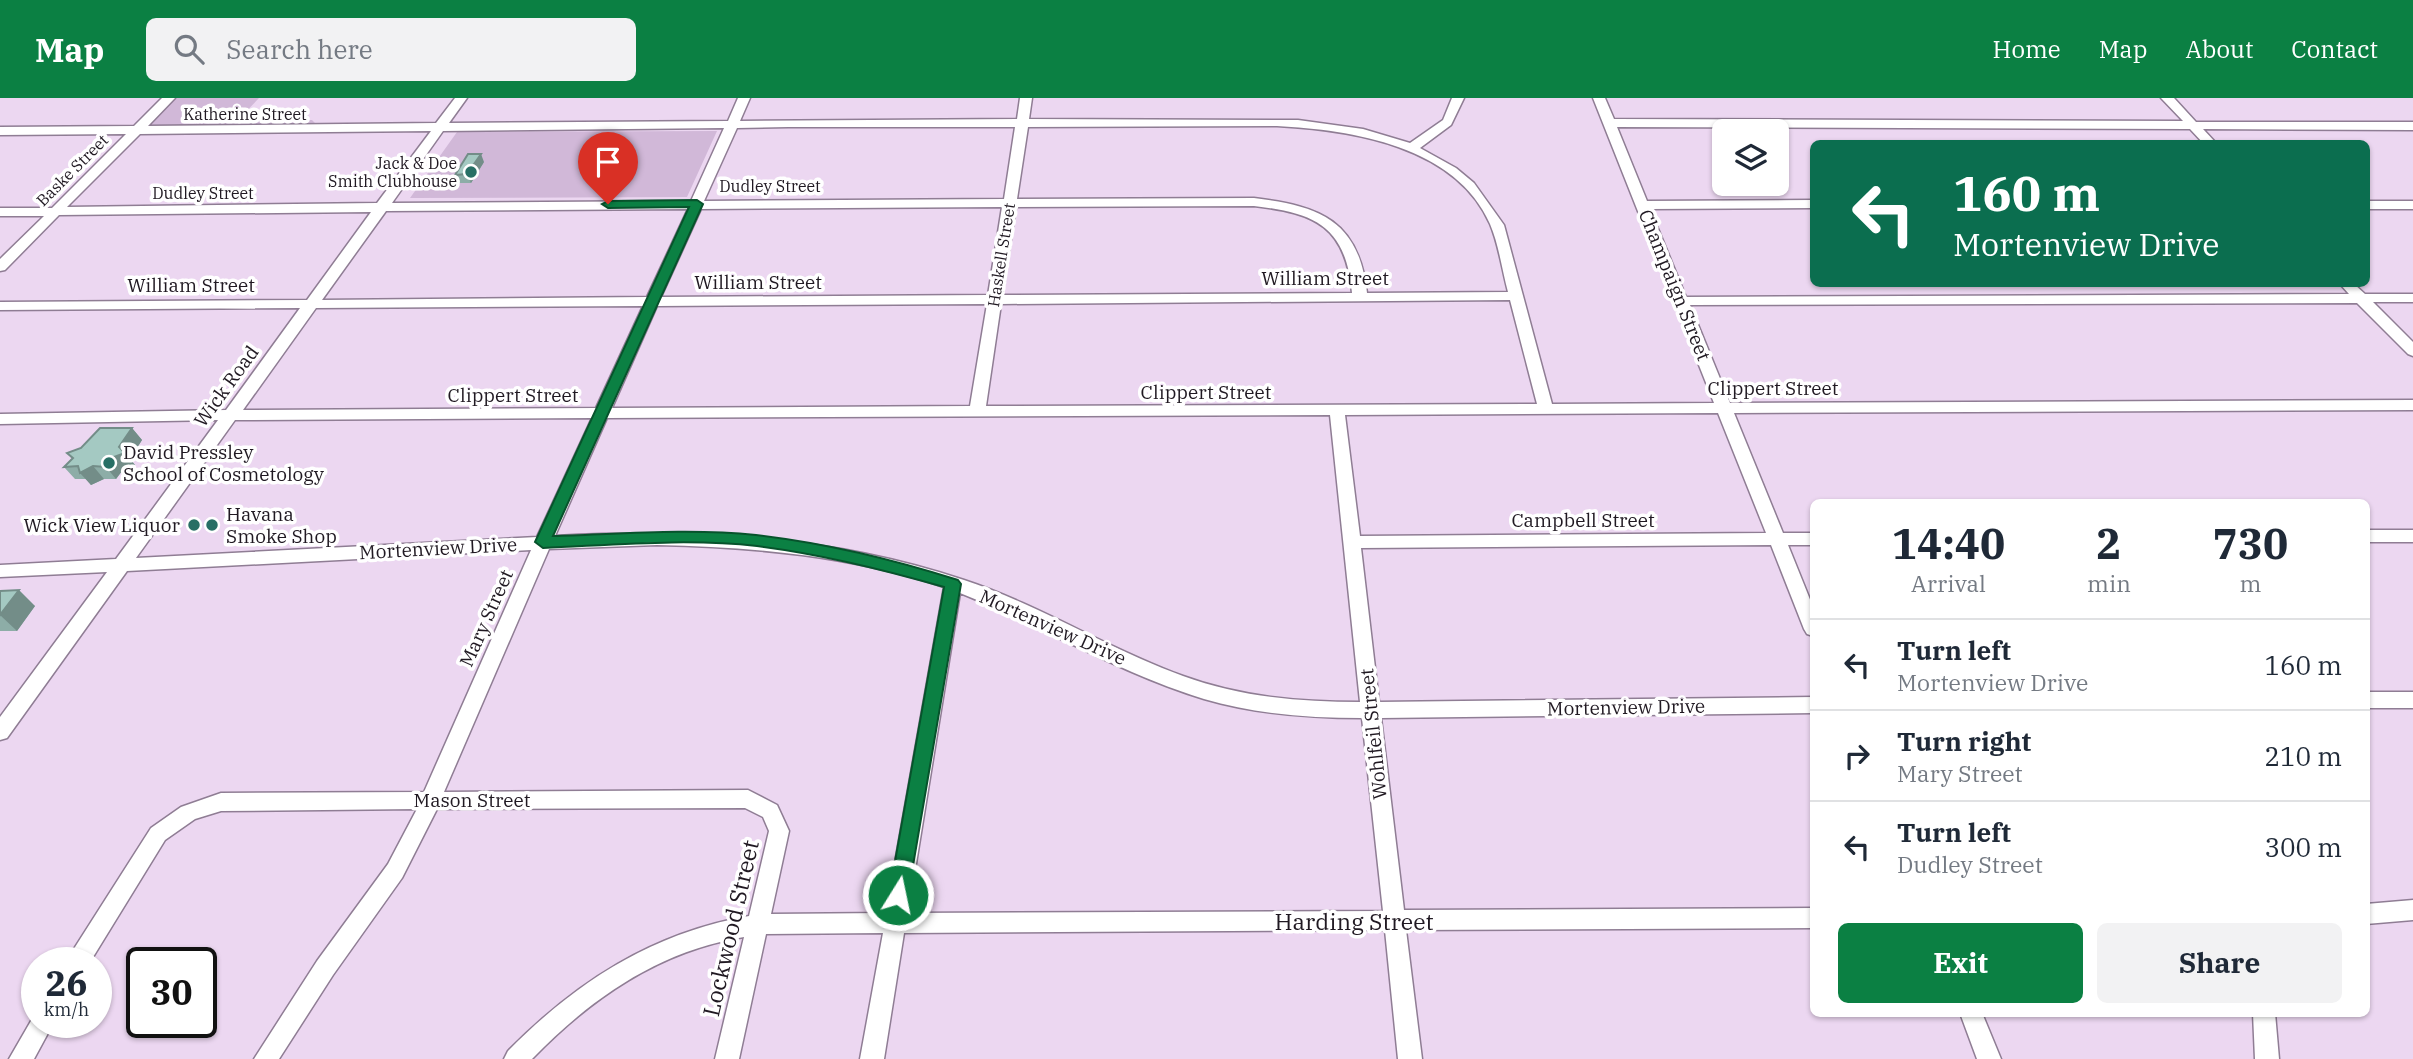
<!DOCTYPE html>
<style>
body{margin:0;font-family:"IBM Plex Serif",serif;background:#f2f2f3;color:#1f2937;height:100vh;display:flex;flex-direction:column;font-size:26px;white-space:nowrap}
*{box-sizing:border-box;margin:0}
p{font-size:23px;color:#747a83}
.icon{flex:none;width:38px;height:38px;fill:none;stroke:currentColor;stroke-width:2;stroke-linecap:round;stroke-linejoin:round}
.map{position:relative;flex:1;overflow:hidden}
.panel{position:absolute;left:1810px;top:401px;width:560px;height:518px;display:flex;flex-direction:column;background:#fff;border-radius:10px;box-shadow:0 2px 5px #0004}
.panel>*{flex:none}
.banner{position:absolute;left:1810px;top:42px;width:560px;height:147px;border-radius:10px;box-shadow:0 2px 5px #0004;background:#0b6e4f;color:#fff;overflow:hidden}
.fabs{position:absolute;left:1712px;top:21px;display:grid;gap:14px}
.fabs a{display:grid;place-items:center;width:77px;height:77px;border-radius:10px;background:#fff;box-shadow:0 2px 5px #0004;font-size:35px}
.speed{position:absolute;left:21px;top:849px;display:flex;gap:14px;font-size:35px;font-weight:700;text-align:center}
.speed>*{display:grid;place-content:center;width:91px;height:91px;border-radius:50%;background:#fff;box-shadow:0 2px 5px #0004;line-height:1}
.speed small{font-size:18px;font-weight:400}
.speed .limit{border:4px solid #111;border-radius:10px;background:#fff;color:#111}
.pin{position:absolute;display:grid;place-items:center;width:60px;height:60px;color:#fff;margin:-72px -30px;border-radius:50% 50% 50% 0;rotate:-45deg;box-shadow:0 0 7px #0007}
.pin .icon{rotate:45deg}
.me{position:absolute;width:77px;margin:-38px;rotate:10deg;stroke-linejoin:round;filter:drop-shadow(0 0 5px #0008)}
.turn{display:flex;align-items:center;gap:24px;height:147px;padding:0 28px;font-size:32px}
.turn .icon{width:91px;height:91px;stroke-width:2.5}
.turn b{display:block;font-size:49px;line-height:60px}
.eta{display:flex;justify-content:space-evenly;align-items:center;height:119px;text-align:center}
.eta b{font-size:42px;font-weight:700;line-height:49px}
.button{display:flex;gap:14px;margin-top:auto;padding:14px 28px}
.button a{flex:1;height:80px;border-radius:10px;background:#0b8043;color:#fff;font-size:28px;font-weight:700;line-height:80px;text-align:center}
.button a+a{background:#f2f2f3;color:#1f2937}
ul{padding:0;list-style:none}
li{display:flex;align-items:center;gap:21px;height:91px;padding:0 28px;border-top:2px solid #e0e1e3}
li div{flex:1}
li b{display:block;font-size:26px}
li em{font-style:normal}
header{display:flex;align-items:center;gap:42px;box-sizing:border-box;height:98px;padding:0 35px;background:#0b8043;color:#fff}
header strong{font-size:33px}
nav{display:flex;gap:38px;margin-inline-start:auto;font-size:24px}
.search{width:490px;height:63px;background:#f2f2f3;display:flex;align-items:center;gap:18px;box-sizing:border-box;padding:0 24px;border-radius:10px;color:#747a83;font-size:26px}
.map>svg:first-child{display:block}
.green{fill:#d1b8d8}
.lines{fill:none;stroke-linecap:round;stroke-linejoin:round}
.minor-casing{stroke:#8f7d94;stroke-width:3}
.minor{fill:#fff;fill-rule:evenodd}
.wall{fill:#8dada7}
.shaded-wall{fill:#738d88}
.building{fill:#a4c9c2;stroke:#738d88;stroke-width:2}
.route{fill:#0b8043;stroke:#07532c;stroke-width:2}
.poi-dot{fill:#286f65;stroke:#fff;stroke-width:2.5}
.labels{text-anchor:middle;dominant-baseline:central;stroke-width:7;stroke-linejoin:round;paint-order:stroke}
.far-street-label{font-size:16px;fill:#201922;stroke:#fff}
.far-poi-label{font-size:16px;fill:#201922;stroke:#fff;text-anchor:end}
.street-label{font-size:19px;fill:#201922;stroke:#fff}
.poi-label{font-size:19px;fill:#201922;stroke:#fff;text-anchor:start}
.near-street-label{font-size:23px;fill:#201922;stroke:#fff}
</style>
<header>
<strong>Map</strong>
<div class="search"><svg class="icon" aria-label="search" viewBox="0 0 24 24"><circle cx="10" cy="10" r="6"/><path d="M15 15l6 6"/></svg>Search here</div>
<nav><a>Home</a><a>Map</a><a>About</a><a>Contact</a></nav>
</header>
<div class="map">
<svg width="2413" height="961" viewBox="0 0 2413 961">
<rect width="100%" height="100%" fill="#ecd7f1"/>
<!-- green -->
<path class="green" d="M175 0H259L238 22H312L315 25 311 28 151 29 153 27H149Z
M717 33 687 99 410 100 457 34Z"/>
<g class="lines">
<!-- minor casing -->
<g class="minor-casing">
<path id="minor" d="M162 0H175L148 28 436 25 455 0H467L449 25 728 23 738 0H750L740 23 1017 21 1020 0H1032L1029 21 1298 22 1363 31 1410 45 1443 22 1452 0H1464L1451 27 1420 50 1456 70 1474 85 1504 127 1552 306 1714 305 1593 0H1605L1614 21 2183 23 2161 0H2174L2196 24H2413V32L2203 31 2217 46H2204L2190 31 1617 29 1647 103 1813 102V110L1650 111 1686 199 2349 196 2340 186H2354L2365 196H2413V204H2373L2413 244V258L2408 256 2357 205 1690 207 1730 305 2413 302V312L1734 315 1783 435H1813V447H1788L1813 509V538L1807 536 1804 531 1771 447 1361 450 1379 604 1813 599V615L1381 620 1404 812 1813 810V830L1406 832 1422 961H1398L1385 832 904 835 884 961H860L883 835 766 836 739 961H715L744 839C659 853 591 900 532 961H504L508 953C576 884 652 835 749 818L769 733 763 719 745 710 437 711 402 780 333 877 279 961H254L317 863 388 766 417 711 221 713 195 721 165 742 90 864H67L70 857 151 730 181 709 221 695 424 694 531 452 127 473 7 640 0 642V619L107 474 0 479V467L116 461 218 322 0 326V316L226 312 300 210 0 212V204L307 202 371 114 59 117 5 172 0 173V161L44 118H0V110H52L126 36 0 37V29L134 28ZM1277 28C1352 32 1456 48 1490 126 1499 147 1502 172 1508 194L1367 195C1359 123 1321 108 1254 100L1017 101 1028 29ZM788 29H1015L1004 101 704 103 737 30ZM724 30 691 103 392 105 443 33ZM431 33 377 105 67 109 140 36ZM1254 108C1316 115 1346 129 1352 195L1002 197 1016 109ZM1002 109 988 197 661 199 701 111ZM688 111 647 199 322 202 386 113ZM1510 202 1537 306 986 308 1001 206ZM987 206 970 308 612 310 657 208ZM643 208 596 310 243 312 316 210ZM1718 315 1766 435 1360 438 1345 317ZM1330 317 1360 604C1300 604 1240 599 1183 578 1108 551 1040 507 964 482 830 437 695 431 555 438L607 320ZM592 320 537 439 136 460 235 322ZM657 447C755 449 850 458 944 489L886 815 771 816 789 733 777 707 748 692 444 694 549 451ZM960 495C1042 528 1119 575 1204 601 1255 616 1309 620 1362 620L1383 813 908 815Z
M2366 103H2413V111H2366Z
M2366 432H2413V444H2366Z
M2366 594H2413V610H2366Z
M2413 802V822L2366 826V806Z
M1960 915H1982L2001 961H1977Z
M2253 915H2275L2279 961H2255Z
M35 916 37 924H54L34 961H9Z"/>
</g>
<!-- minor -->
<use href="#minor" class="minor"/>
</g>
<!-- wall -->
<path class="wall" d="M484 64 471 85H458L455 77Z
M132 330 142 342 130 361 135 367 122 373 116 381H104L91 387 86 381H75L64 369 72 361 67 355Z
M0 493 35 508 17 533H0Z"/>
<!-- shaded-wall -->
<path class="shaded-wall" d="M481 56 484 64 471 85 467 76Z
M132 330 142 342 130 361 135 367 122 373 116 381 106 369Z
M93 368 104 381 91 387 80 375Z
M19 492 35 508 17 533 0 517Z"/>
<!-- building -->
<path class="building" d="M468 56H481L467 76 455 77Z
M100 330H132L119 349 125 355 111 360 106 369 93 368 80 375 78 368 64 369 73 360 67 355 81 350Z
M19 492 0 517V493Z"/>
<!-- route -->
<path class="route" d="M697 102 703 106 553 438C620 436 689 430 756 437 825 445 892 461 958 482L961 486 908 797 905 804 898 806 892 804 889 797 944 489C882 471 821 456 757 448 686 440 613 447 543 450L535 444 689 109 608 110 602 106 608 103Z"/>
<!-- markers -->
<g class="poi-dot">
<circle cx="471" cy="74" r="7"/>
<circle cx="109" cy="365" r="7"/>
<circle cx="194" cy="427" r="7"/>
<circle cx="212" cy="427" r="7"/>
</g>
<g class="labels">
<!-- far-street labels -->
<g class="far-street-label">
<text x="245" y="16">Katherine Street</text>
<text transform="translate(72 72) rotate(-45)">Baske Street</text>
<text x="770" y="88">Dudley Street</text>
<text x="203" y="95">Dudley Street</text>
<text transform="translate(1001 157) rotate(-81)">Haskell Street</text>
</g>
<!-- far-poi labels -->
<g class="far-poi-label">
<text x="457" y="65">Jack &amp; Doe<tspan x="457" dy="18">Smith Clubhouse</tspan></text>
</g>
<!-- street labels -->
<g class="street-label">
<text x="1325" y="180">William Street</text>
<text x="758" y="184">William Street</text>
<text x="191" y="187">William Street</text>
<text transform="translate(1675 187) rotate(68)">Champaign Street</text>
<text transform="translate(226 288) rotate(-54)">Wick Road</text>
<text x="1773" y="290">Clippert Street</text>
<text x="1206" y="294">Clippert Street</text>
<text x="513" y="297">Clippert Street</text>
<text x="1583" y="422">Campbell Street</text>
<text transform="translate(438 450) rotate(-3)">Mortenview Drive</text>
<text transform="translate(486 520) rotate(-66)">Mary Street</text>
<text transform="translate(1053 529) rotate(24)">Mortenview Drive</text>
<text transform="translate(1626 609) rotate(-1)">Mortenview Drive</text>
<text transform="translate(1373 636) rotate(-96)">Wohlfeil Street</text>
<text x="472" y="702">Mason Street</text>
</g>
<!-- poi labels -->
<g class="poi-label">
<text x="123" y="354">David Pressley<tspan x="123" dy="22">School of Cosmetology</tspan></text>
<text x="226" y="416">Havana<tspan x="226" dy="22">Smoke Shop</tspan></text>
<text x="180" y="427" text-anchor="end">Wick View Liquor</text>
</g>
<!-- near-street labels -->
<g class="near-street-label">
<text x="1354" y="823">Harding Street</text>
<text transform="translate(730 830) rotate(-77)">Lockwood Street</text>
</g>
</g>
</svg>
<div class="fabs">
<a><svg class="icon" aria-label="layers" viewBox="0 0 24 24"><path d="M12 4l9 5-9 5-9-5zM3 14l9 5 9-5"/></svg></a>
</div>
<div class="speed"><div>26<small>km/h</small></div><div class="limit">30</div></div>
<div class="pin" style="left:608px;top:106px;background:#d93025"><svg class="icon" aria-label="arrive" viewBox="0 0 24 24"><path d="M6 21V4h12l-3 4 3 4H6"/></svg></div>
<svg class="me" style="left:898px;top:797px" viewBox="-20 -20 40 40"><circle r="17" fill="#0b8043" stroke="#fff" stroke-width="3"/><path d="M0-11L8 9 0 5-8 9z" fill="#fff"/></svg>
<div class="banner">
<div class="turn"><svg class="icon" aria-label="left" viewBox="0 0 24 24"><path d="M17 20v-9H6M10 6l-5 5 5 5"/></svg><div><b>160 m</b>Mortenview Drive</div></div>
</div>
<section class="panel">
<div class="eta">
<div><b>14:40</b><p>Arrival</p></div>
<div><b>2</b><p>min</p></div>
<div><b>730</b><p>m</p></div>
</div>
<ul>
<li><svg class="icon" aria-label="left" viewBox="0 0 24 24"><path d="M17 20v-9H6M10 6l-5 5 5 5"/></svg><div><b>Turn left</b><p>Mortenview Drive</p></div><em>160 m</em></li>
<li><svg class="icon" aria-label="right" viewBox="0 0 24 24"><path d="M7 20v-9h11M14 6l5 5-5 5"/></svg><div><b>Turn right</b><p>Mary Street</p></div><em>210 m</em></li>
<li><svg class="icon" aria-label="left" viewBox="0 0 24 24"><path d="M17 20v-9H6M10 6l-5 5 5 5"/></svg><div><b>Turn left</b><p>Dudley Street</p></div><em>300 m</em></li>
</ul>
<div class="button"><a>Exit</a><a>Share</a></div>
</section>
</div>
